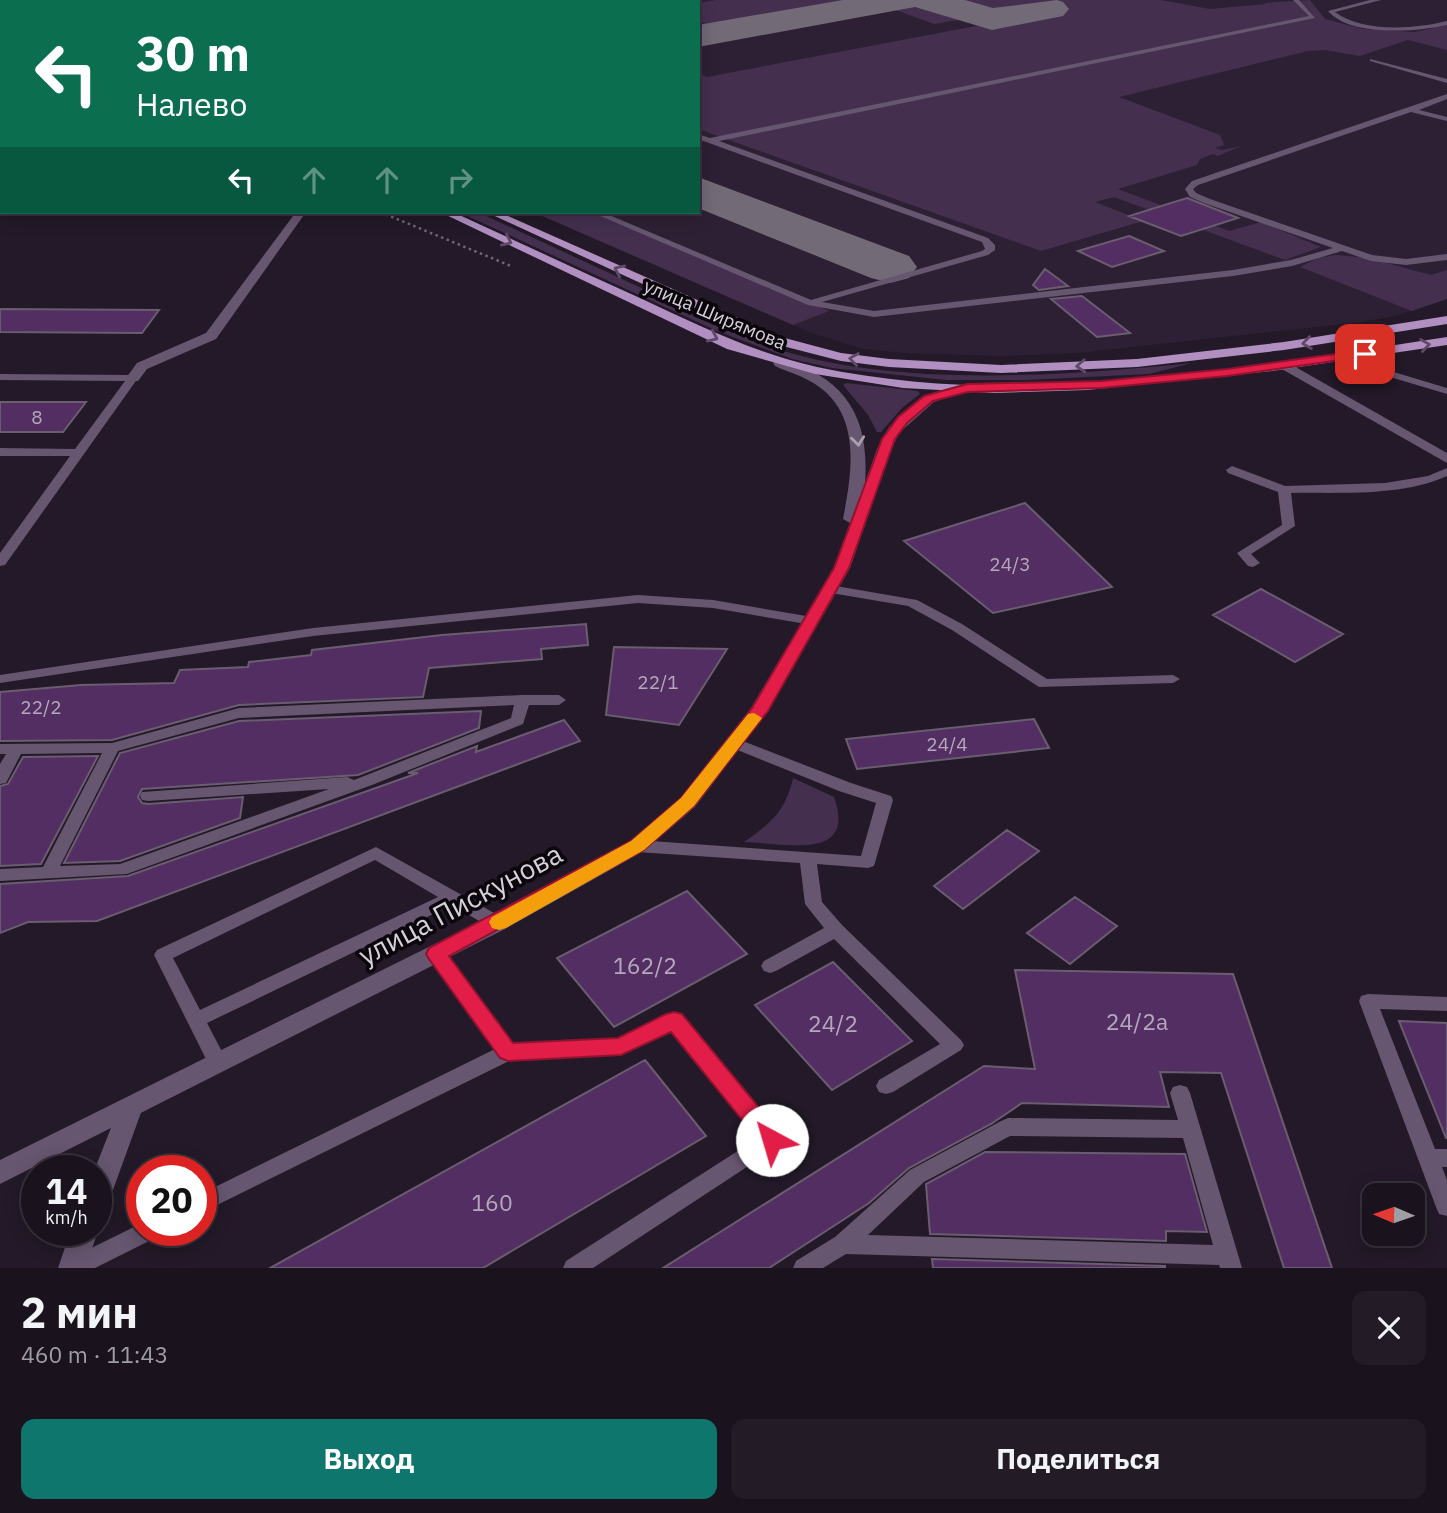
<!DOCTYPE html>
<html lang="ru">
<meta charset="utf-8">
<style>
body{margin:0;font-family:"IBM Plex Sans",sans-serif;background:#231c27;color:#f1f3f6;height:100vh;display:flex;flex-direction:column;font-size:26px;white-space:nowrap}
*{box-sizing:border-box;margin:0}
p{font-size:23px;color:#9f9ea4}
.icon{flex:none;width:38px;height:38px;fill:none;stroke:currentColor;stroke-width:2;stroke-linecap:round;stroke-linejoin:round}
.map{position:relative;height:1268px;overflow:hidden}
.side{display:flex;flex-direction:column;background:#1a131e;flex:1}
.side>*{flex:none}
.top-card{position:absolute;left:0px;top:0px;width:700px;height:214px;box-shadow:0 4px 18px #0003,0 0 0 2px #38323c;background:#0b6e4f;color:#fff;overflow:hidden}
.needle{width:46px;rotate:272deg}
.buttons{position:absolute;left:1362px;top:1183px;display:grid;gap:14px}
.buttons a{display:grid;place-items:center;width:63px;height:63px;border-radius:14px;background:#1a131e;box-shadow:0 4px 18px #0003,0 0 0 2px #38323c;font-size:35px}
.speed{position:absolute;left:21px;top:1155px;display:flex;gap:14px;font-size:35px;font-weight:700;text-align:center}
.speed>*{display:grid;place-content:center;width:91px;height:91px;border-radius:50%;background:#1a131e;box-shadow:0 4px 18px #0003,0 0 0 2px #38323c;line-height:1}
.speed small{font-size:18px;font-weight:400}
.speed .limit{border:10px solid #d22;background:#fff;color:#111}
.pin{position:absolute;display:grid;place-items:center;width:60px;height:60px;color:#fff;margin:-30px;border-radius:14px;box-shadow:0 4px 10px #0006}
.me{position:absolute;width:77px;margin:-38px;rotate:321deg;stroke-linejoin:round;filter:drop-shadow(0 0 5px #0008)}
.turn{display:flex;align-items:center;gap:24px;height:147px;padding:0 21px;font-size:32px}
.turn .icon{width:91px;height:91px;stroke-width:2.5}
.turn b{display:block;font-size:49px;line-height:60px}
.lanes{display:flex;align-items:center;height:66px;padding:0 21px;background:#0003;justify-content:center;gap:35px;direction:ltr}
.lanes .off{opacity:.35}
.round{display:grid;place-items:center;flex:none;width:74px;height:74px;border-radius:14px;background:#231c27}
.summary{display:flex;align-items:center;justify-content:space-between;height:119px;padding:0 21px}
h1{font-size:42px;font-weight:700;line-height:52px}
.action{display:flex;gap:14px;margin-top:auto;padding:14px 21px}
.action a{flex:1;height:80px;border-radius:14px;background:#0f766e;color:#fff;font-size:28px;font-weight:700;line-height:80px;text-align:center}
.action a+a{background:#231c27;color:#f1f3f6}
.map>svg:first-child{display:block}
.built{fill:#2e2034}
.green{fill:#442f4f}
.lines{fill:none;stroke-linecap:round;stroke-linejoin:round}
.taxiway{fill:#726a77;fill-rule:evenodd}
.building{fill:#522e62;stroke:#695d6f;stroke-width:2}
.path{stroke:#706774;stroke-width:2.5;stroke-dasharray:2.5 3.5;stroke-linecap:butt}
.service{fill:#66566f;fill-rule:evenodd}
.minor{fill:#66566f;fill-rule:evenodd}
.tertiary{fill:#66566f;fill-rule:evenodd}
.primary{fill:#b18fc1;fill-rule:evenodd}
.oneway{stroke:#5e4a66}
.oneway2{stroke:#aa9faf}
.route{fill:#e11d48;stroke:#92132f;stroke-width:2}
.slow{fill:#f59e0b}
.labels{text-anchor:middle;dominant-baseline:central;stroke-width:7;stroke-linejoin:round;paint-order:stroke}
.far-street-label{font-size:19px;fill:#d7d0da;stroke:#0a060c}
.number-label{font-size:19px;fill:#b6a8bc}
.near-number-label{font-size:23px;fill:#b6a8bc}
.near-street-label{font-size:28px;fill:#d7d0da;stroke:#0a060c}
</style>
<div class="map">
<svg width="1447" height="1268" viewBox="0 0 1447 1268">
<rect width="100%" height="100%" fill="#231928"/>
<!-- built -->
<path class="built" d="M0 0H1447V299L1395 316 1362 322 1077 353 1002 356 905 353 863 349 809 332 533 212H698V2H2V75Z"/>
<!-- green -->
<path class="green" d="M127 0H675L664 2Z
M716 0H877L716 28 698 21V3Z
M909 0H924L971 15 970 18 934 24 882 5Z
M946 0H1161L1210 9 1266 4 1264 3 1310 0 1325 19 1363 29 1415 32 1447 25V50L1408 40 1360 56 1325 50 1308 51 1119 97 1220 135 1224 145 1215 148 1222 150 1241 146 1218 156 1213 154 1200 159 1197 165 1118 189 1229 231 1261 222 1321 247 1285 260 1114 197 1095 202 1143 221 1041 251 698 129V73L707 77 1065 9 1052 4 986 13Z
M459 212H478C540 241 603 270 665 299 698 315 732 332 766 345 886 389 1065 376 1192 363L1149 374 1027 380H946L832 368 792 359 717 331Z
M533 212H599L829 311 793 325Z
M1336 255 1368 258 1431 275 1447 270V299L1412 311 1300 267 1318 258Z
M846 383 918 391 920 394 903 407 881 432H877L868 415 843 385Z
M793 778 834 797C857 862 785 843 744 842 772 822 785 812 793 778Z"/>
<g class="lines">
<!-- taxiway -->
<path class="taxiway" d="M92 0H131L132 2H93Z
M843 0H965L993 8 1057 0 1063 2 1069 9 1063 16 992 30 915 7 698 47V25Z
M698 177 909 256 917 267 909 278 890 283 871 278 698 208Z"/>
</g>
<!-- building -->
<path class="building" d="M1187 198 1238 218 1181 236 1129 216Z
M1129 236 1164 251 1112 267 1078 251Z
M1045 269 1068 286 1039 290 1033 285Z
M1082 296 1130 333 1097 337 1051 299Z
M0 309 159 310 142 333 0 332Z
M0 402H86L63 432H0Z
M1025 503 1112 587 993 613 904 541Z
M1261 589 1343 634 1295 662 1213 615Z
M586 624 588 645 541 649 542 659 429 668 423 697 239 705 112 740 0 741V692L81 685 174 683 180 670 248 667 249 662 311 655 312 650 442 635Z
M614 647 727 649 679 725 606 715Z
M481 711 479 728 358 775 142 789 138 797 142 803 148 804 243 797 240 818 120 861 64 863 120 753 239 721Z
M1034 719 1049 748 857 769 846 739Z
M564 720 580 741 97 921 28 922 0 933V884L128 876 418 773H408L477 746 476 752Z
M98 756 41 864 0 866V786L8 784 23 757Z
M1007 830 1039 851 963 909 934 886Z
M687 891 747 954 614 1027 557 958Z
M1075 897 1117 926 1070 964 1027 933Z
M833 962 912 1041 832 1090 755 1005Z
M1015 970 1233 974 1332 1268H1284L1221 1073 1160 1072 1169 1107 1022 1103 991 1124 909 1168 869 1203 769 1268H663L984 1066 1035 1069Z
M1399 1021 1447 1023V1138H1446Z
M645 1060 706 1136 483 1268H270Z
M985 1152 1185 1154 1207 1232 1166 1231V1241L930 1234 926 1184Z
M932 1259 1165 1266V1268H933Z"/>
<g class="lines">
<!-- path -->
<path class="path" d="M380 212 511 266"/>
<!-- service -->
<path class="service" d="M62 0H69L60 2Z
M1293 0H1299L1315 18 719 141 988 238 995 245V250L988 255 822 302 874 311 1233 270 1291 260 1333 248 1204 203 1190 197 1185 189 1192 181 1447 94V99L1419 110 1447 117V121L1411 112 1198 185 1193 189 1196 193 1210 199 1372 255 1406 259 1447 254V260L1406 265 1371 261 1342 251 1292 266 1233 276 874 317 808 305 591 212H602L811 300 982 251 985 249 982 242 698 139V134L710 138 1309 16Z
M1370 0H1381L1335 12C1363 33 1415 29 1447 21V25C1417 32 1350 37 1328 11Z
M1370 59 1447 79V83L1370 61Z
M0 83H2V87H0Z
M0 125H2L0 130Z
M1337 355 1447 388V394L1333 360V356Z
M0 374 133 375 138 378 5 565 0 566V553L70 456H0V448L75 449 125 381 0 380Z
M1232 466 1285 486 1385 483 1428 476 1447 468V476C1400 497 1341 492 1291 493L1295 526 1251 554 1260 563 1253 567 1248 566 1237 553 1282 525 1278 492 1228 473 1226 470Z
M830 585 917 600 962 624 1047 679 1173 675 1180 679 1173 683 1039 687 952 630 908 606 825 592 823 589Z
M638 595 713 600 812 617 819 621 812 625 713 608 638 603 313 636 0 683V675L313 628Z
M522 695H559L566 700 559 705H529L523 724 372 785 127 874 0 881V869L43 867 102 753 21 754 6 783 0 784V764L6 754H0V744L112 743 239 708ZM514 705 511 718 354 780 347 777 142 792 140 796 142 800 148 801 329 789 120 864 60 866 118 751 239 718Z
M735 738 851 783 891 796 893 800 874 866 868 868 817 864 822 902 842 925 961 1040 964 1045 961 1050 893 1092 886 1094 879 1092 876 1086 879 1080 940 1044 834 939 776 971 770 973 764 971 761 966 764 961 824 928 805 904 800 863 637 852 631 850 629 846 631 842 637 840 861 856 876 803 839 791 730 747 727 743Z
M376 847 503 918 506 923 503 928 497 930 491 928 452 905 207 1023 228 1063 225 1069 218 1071 211 1069 154 955 157 950ZM375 860 438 897 200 1010 173 958Z
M436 947 442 949 513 1044 619 1038 667 1015 674 1013 681 1015 779 1134 782 1140 779 1146 593 1268H563L566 1261 758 1138 671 1030 621 1054 511 1060 201 1213V1194L495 1049 430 959 427 954 430 949Z
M1368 994 1447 997V1011L1380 1009 1435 1149H1447V1167H1442L1447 1180V1216L1439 1214 1436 1207 1359 1001 1361 996Z
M1180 1085 1187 1087 1190 1093 1242 1268H1220L1219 1265 846 1254 823 1268H793L796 1261 835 1237 910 1170 1001 1121 1008 1118 1178 1120 1170 1093 1173 1087ZM1010 1136 1183 1138 1213 1245 868 1235 924 1182Z
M142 1223V1230H160L157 1237 95 1268H62L65 1261Z"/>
<!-- minor -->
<path class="minor" d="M296 212H306L216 339 147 369 138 381H128L126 378 137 363 206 333Z
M1285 361 1447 453V463L1280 368 1278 365Z
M131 1097 140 1100 143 1107 109 1201 105 1209 96 1213 94 1171 122 1100Z
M96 1225 98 1230 86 1268H58L71 1230H96Z"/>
<!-- tertiary -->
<path class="tertiary" d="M780 359C845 377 870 416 865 483L877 449 889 427 924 396 967 384 974 388 934 402 900 432 891 449 850 568 768 711 695 807 644 851 505 929 0 1184V1160L489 917 630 841 681 797 751 708 834 568 850 523 843 519C852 472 862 414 815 384 803 376 788 372 775 366L773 363Z"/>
<!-- primary -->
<path class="primary" d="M0 103H2V109H0Z
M440 212H453C516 241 578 270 640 298 698 325 754 353 817 367 1024 411 1242 368 1447 337V345L1272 371 1087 390 994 393 903 388 815 374 727 349Z
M486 212H499L781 337 841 353 889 359 1001 365 1137 359 1284 342 1447 316V324L1284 350 1137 367 1001 373 889 367 841 361 771 343Z"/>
</g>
<!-- one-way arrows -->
<defs><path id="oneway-chevron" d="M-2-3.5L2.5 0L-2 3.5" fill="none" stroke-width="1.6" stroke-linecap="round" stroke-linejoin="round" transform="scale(1.75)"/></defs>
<g class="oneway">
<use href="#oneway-chevron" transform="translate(507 241) rotate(25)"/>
<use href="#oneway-chevron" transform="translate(619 270) rotate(-156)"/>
<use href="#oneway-chevron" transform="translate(713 337) rotate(24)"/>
<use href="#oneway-chevron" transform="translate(1307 343) rotate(172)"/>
<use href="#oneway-chevron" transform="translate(1425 345) rotate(-8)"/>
<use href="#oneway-chevron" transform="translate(854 359) rotate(-172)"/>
<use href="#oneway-chevron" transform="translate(1081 366) rotate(177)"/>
</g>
<use class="oneway2" href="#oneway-chevron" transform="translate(858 441) rotate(83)"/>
<!-- route -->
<path class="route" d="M1365 350 1371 354 1369 356 1227 376 1101 388 968 392 933 401 907 423 895 439 849 568 768 711 694 806 644 850 449 956 513 1043 618 1038 666 1014 674 1012 682 1014 780 1133 783 1140 780 1147 772 1150 764 1147 671 1032 621 1055 508 1061 500 1058 429 959 426 954 429 948 631 841 681 798 752 708 834 568 882 439 898 417 924 396 967 384 1101 381 1227 369Z"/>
<!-- slow -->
<path class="slow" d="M754 713 762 718 694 806 644 850 506 928 499 930 492 928 489 922 492 917 631 841 681 798 748 714Z"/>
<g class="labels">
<!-- far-street labels -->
<g class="far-street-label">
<text transform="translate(715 314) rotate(23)">улица Ширямова</text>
</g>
<!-- number labels -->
<g class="number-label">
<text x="37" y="417">8</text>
<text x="1010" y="564">24/3</text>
<text x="658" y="682">22/1</text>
<text x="41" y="707">22/2</text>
<text x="947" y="744">24/4</text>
</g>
<!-- near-number labels -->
<g class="near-number-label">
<text x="645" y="965">162/2</text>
<text x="1137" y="1021">24/2а</text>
<text x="833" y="1023">24/2</text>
<text x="492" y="1202">160</text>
</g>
<!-- near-street labels -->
<g class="near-street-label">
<text transform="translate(460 904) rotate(-28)">улица Пискунова</text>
</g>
</g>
</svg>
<div class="buttons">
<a><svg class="needle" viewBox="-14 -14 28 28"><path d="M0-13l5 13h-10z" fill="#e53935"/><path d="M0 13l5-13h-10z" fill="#9f9ea4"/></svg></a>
</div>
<div class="speed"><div>14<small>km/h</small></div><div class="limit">20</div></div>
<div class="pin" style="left:1365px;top:354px;background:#d93025"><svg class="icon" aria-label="arrive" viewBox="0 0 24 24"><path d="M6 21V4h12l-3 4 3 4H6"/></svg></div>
<svg class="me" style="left:772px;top:1140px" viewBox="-20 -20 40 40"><circle r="19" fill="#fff"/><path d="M0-13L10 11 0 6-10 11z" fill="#e11d48"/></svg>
<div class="top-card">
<div class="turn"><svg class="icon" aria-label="left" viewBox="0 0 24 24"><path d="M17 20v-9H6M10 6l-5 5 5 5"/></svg><div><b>30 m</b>Налево</div></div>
<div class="lanes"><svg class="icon" aria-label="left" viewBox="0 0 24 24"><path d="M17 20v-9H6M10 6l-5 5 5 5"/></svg><svg class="icon off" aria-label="ahead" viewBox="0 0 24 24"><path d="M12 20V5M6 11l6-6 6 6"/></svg><svg class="icon off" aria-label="ahead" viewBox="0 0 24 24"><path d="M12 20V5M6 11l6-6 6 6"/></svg><svg class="icon off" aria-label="right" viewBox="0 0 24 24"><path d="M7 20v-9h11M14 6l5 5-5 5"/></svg></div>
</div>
</div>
<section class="side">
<div class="summary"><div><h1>2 мин</h1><p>460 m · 11:43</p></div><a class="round"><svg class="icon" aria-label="close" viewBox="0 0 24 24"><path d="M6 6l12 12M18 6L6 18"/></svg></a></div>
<div class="action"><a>Выход</a><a>Поделиться</a></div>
</section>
